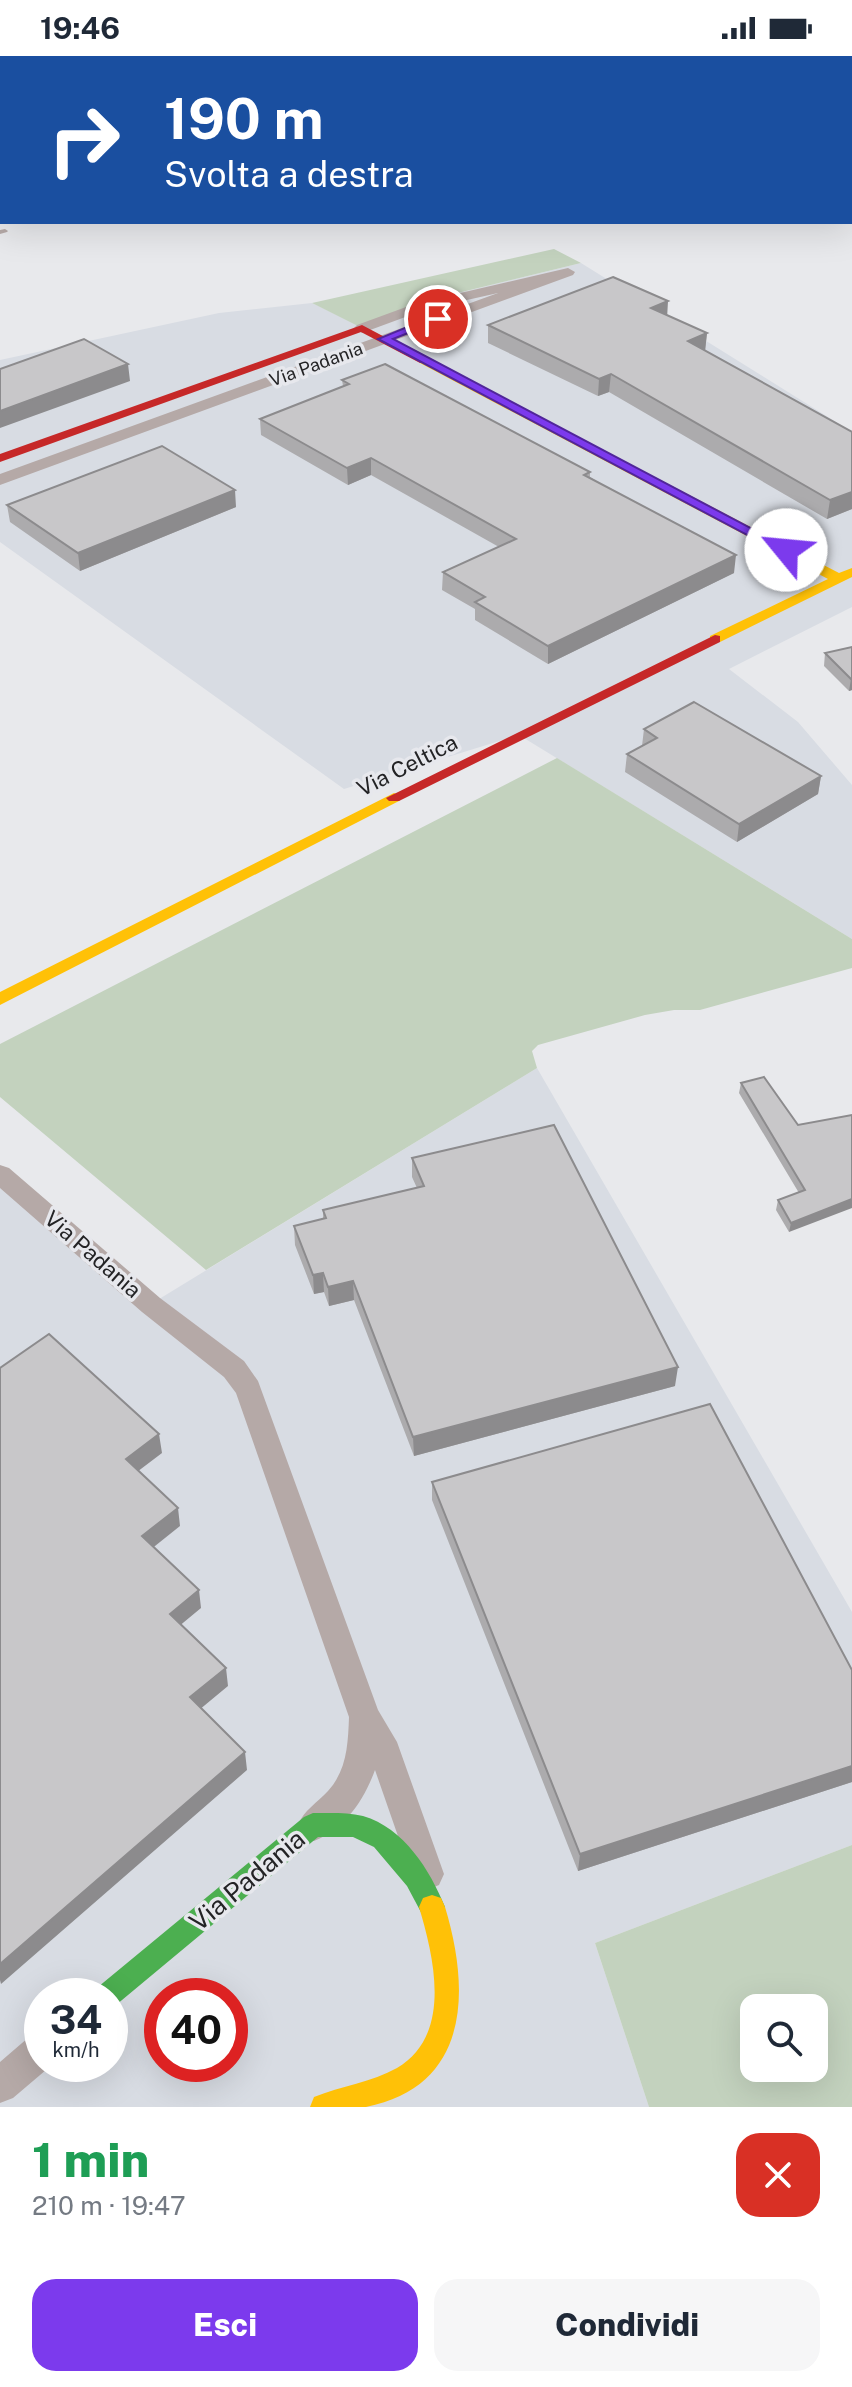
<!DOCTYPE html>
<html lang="it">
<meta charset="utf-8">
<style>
body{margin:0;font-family:"Public Sans",sans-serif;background:#f6f6f7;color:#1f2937;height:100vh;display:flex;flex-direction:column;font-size:30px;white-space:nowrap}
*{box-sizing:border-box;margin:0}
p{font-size:26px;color:#747a83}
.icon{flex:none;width:44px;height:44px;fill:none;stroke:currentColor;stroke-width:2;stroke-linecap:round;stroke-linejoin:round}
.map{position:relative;height:2051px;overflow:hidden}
.panel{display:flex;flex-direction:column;background:#fff;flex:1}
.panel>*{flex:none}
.guide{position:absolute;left:0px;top:0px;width:852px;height:168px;box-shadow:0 8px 32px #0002;background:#1a4fa0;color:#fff;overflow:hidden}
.controls{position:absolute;left:740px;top:1938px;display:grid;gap:16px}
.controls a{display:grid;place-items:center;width:88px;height:88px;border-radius:16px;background:#fff;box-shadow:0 8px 32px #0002;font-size:40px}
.speed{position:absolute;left:24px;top:1922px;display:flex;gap:16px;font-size:40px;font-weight:700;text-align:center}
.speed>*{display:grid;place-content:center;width:104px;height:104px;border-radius:50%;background:#fff;box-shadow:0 8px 32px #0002;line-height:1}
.speed small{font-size:20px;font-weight:400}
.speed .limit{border:12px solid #d22;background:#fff;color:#111}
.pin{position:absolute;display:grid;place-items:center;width:68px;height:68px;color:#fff;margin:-34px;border:4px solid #fff;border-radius:50%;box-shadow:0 2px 8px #0007}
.me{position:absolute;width:88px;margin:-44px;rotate:298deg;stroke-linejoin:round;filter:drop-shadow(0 0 6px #0008)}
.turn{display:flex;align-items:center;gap:28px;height:168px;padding:0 32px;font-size:36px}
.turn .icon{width:104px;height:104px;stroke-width:2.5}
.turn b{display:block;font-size:56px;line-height:68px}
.round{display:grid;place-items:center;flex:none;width:84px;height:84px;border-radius:24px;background:#f6f6f7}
.summary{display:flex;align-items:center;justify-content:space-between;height:136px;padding:0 32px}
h1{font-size:48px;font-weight:800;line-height:60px;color:#1e9e55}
.action{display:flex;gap:16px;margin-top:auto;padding:16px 32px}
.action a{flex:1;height:92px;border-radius:24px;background:#7c3aed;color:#fff;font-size:32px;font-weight:800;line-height:92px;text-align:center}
.action a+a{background:#f6f6f7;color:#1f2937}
.status{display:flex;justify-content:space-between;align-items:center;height:56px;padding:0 40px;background:#fff;direction:ltr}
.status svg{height:22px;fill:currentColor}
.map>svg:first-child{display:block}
.built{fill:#d8dce3;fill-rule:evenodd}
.green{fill:#c3d2be;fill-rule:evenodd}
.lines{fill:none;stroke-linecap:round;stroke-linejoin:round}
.lane{fill:#b5a9a7;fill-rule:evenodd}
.street{fill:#b5a9a7;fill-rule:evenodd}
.fast{fill:#4caf50;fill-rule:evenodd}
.slow{fill:#ffc107;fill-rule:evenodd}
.jam{fill:#c62828;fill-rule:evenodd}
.wall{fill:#acabad}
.shaded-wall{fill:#8c8b8d}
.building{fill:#c8c7c9;stroke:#8c8b8d;stroke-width:2}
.route{fill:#7c3aed;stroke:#51269a;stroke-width:2}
.labels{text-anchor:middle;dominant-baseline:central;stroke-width:7;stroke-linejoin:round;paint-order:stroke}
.far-street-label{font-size:18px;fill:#232325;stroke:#e7e8ed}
.street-label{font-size:22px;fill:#232325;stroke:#e7e8ed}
.near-street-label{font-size:26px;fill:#232325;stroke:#e7e8ed}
</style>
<div class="status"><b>19:46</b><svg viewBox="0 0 49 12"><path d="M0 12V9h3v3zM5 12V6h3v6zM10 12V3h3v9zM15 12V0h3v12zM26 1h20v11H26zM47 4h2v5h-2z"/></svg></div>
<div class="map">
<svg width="852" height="2051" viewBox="0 0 852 2051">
<rect width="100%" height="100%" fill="#e8e9ec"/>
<!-- built -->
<path class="built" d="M581 207 852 376V551L729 613 798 666 852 729V883L519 679 344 733 0 486V304L219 257 312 247 362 271 429 244Z
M537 1012 852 1556V1789L595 1887 649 2051H0V1118L151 1248ZM42 1940H110V2008H42ZM162 1940H230V2008H162Z"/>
<!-- green -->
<path class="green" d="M554 193 581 207 429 244 362 272 312 247Z
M557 702 852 883V912L700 954H674L645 959 538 989 532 995 537 1012 206 1214 0 1041V988Z
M852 1789V2051H649L595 1887ZM754 1952H814V2012H754Z"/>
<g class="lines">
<!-- lane -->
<path class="lane" d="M5 173 8 175 7 176 0 178V174Z"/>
<!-- street -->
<path class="street" d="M166 0H179L180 2H167Z
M568 212 575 216 573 219 0 429V418L498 237 427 253 362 277 354 272 357 269 417 247Z
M0 1109 9 1112 160 1242 244 1305 258 1325 378 1654 397 1686 444 1818 439 1829 427 1834 415 1829 375 1714C364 1744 345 1773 314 1785L302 1780 298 1769C304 1754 317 1747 328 1735 347 1714 348 1688 349 1661L236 1337 224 1321 142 1256 0 1132Z
M42 1976V2008H53L13 2042 0 2047V2006L29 1981Z"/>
<!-- fast -->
<path class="fast" d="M313 1757C330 1757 347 1756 363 1760 404 1772 430 1814 445 1851L441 1860 432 1863 423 1860 407 1830 374 1791 353 1781H318L116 1949 110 1952V1940H94L98 1931 304 1761Z"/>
<!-- slow -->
<path class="slow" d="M420 303H428L839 517 852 512V521L720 586H710V580L828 523 420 307Z
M394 737 399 739 402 742 399 745 0 949V936Z
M432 1839 441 1842 445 1851C470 1933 471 2030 366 2051 349 2051 328 2051 310 2051L314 2041C341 2030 372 2026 397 2012 453 1979 434 1901 419 1851L423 1842Z"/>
<!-- jam -->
<path class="jam" d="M362 269 430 305 420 307 361 276 0 406V398Z
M715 579 720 580V586L399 745H389L386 742Z"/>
</g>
<!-- wall -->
<path class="wall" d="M667 259 707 277 705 295 852 376V453L827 463 609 336 598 340 488 287V269Z
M342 324 590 416V421L734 517 548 608 475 564V553L442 534 443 516 499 491 371 419 348 429 261 379 260 363 343 330Z
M7 449 236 451 80 515 10 466Z
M852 591V634L849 635 824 610 825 597Z
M644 673 821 720 818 738 737 786 625 716 627 698 642 690Z
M741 1027 798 1069 852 1059 789 1176 776 1154 778 1144 799 1137 739 1037Z
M412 1102 675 1330 414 1400 354 1244 329 1250 324 1236 314 1238 295 1189 294 1170 323 1163V1154L417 1132 412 1121Z
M432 1426 852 1614V1726L578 1815 432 1444Z"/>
<!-- shaded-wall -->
<path class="shaded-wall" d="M668 245 667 263 651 252Z
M707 277 705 295 688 285Z
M128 308 130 325 0 372V355Z
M611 318 609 336 598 340 599 323Z
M371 402V419L348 429 347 412Z
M235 434 236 451 80 515 78 497Z
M852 436V453L827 463 830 444Z
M736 499 734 517 548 608V590Z
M852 622V634L849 635 851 623Z
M821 720 818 738 737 786 739 768Z
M852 1143V1152L789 1176 791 1167Z
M323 1217 324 1236 314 1238 313 1219Z
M353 1225 354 1244 329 1250 328 1231Z
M678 1311 675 1330 414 1400 413 1381Z
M159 1378 162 1397 129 1422 126 1403Z
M178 1452 180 1470 145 1498 142 1480Z
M199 1534 201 1552 172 1576 170 1558Z
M226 1612 228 1630 193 1659 190 1641Z
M245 1696 247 1714 1 1928 0 1924V1908Z
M852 1710V1726L578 1815 580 1798Z"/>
<!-- building -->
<path class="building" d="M613 221 668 245 651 252 707 277 688 285 852 376V436L830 444 611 318 599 323 488 269Z
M84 283 128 308 0 355V313Z
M385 308 590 416 584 419 736 499 548 590 475 546 485 541 443 516 516 483 371 402 347 412 260 363 349 328 342 324Z
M162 390 235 434 78 497 7 449Z
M852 591V622L851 623 825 597Z
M694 646 821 720 739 768 627 698 657 682 644 673Z
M764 1021 798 1069 852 1059V1143L791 1167 778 1144 805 1134 741 1027Z
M554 1069 678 1311 413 1381 353 1225 328 1231 323 1217 313 1219 294 1170 326 1162 323 1154 424 1130 412 1102Z
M49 1278 159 1378 126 1403 178 1452 142 1480 199 1534 170 1558 226 1612 190 1641 245 1696 0 1908V1312Z
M710 1348 852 1614V1710L580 1798 432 1426Z"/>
<!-- route -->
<path class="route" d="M434 260 444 263 393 283 792 494 781 497 378 283Z"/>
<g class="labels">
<!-- far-street labels -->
<g class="far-street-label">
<text transform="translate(316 308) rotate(-20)">Via Padania</text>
</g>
<!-- street labels -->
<g class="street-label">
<text transform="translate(407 709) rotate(-27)">Via Celtica</text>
<text transform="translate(93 1198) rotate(41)">Via Padania</text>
</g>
<!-- near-street labels -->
<g class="near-street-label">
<text transform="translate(247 1824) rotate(-40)">Via Padania</text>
</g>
</g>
</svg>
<div class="controls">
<a><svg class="icon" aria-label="search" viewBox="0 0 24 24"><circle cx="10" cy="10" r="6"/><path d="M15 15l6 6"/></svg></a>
</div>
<div class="speed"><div>34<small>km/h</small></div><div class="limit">40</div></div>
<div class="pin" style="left:438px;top:263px;background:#d93025"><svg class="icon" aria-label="arrive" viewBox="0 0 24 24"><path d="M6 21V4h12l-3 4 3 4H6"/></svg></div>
<svg class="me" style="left:786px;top:494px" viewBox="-20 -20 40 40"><circle r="19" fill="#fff"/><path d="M0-13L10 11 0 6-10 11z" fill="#7c3aed"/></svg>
<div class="guide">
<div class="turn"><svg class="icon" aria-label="right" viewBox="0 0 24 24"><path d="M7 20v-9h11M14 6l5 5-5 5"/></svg><div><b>190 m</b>Svolta a destra</div></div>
</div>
</div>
<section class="panel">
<div class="summary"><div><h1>1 min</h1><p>210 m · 19:47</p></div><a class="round" style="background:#d93025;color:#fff"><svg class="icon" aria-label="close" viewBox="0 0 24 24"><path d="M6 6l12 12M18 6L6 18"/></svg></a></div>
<div class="action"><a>Esci</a><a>Condividi</a></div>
</section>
